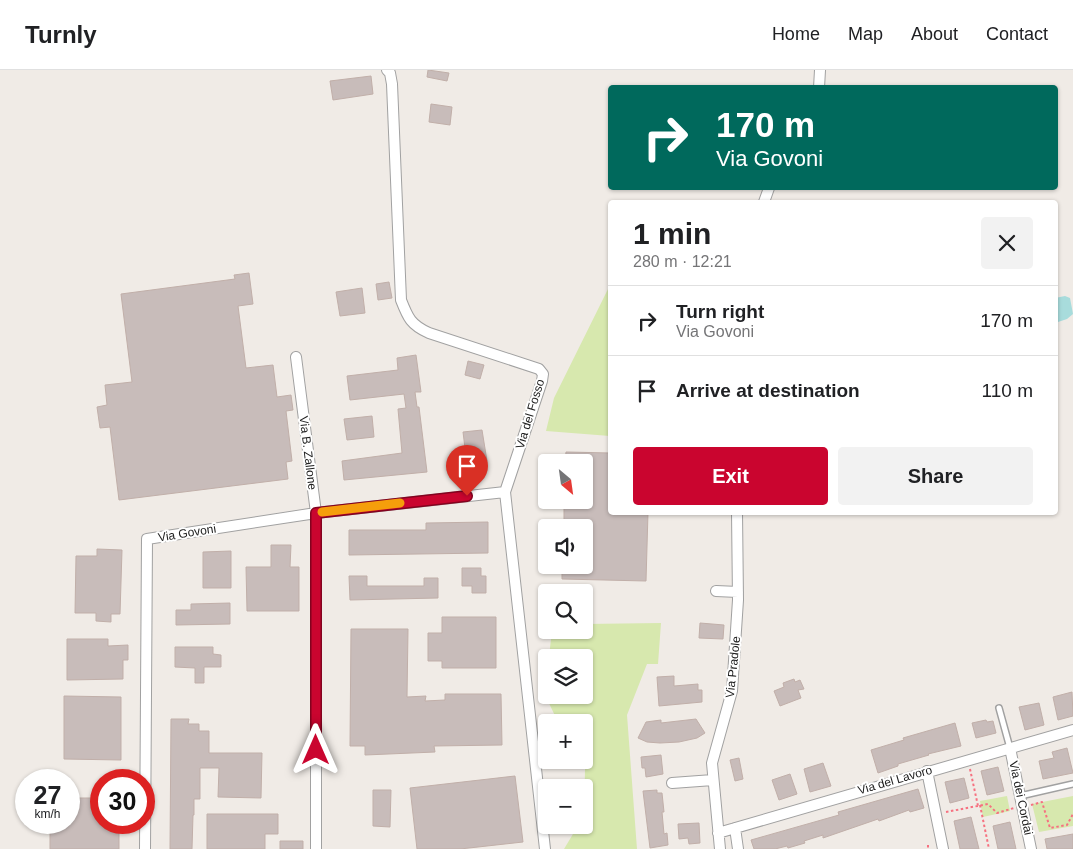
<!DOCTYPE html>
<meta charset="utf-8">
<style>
body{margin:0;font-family:Helvetica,sans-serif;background:#f2f2f2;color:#202124;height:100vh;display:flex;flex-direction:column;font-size:19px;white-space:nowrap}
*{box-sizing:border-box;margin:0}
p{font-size:16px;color:#757577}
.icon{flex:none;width:28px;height:28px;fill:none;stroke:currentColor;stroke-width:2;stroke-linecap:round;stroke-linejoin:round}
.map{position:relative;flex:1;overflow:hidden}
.drawer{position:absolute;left:608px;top:130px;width:450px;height:315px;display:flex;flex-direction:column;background:#fff;border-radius:5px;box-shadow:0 1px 4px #0004}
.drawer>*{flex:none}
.hud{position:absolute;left:608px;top:15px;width:450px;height:105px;border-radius:5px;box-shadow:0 1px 4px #0004;background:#00695c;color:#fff;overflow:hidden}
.needle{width:32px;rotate:151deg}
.tools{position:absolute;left:538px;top:384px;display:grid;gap:10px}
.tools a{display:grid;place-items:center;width:55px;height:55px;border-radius:5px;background:#fff;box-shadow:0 1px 4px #0004;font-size:25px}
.speed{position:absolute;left:15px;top:699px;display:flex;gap:10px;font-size:25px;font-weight:700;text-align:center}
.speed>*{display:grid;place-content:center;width:65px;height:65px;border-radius:50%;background:#fff;box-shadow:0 1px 4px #0004;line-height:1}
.speed small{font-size:12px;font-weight:400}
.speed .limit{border:8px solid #d22;background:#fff;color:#111}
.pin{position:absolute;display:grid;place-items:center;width:42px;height:42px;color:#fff;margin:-51px -21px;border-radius:50% 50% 50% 0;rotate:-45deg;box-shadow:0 0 5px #0007}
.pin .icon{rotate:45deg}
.me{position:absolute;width:55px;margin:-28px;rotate:0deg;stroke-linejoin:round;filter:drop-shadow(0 0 4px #0008)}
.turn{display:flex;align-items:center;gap:18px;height:105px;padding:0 25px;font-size:22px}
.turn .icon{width:65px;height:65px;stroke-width:2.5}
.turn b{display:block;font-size:35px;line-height:42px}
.round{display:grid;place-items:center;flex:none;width:52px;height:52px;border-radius:5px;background:#f2f2f2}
.headline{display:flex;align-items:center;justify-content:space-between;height:85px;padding:0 25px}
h1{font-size:30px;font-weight:800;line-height:38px}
.primary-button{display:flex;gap:10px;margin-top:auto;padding:10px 25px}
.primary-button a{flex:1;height:58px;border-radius:5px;background:#ca052f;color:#fff;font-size:20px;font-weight:800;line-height:58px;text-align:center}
.primary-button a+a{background:#f2f2f2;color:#202124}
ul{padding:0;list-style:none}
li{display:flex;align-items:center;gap:15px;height:70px;padding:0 25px;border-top:1px solid #e0e0e0}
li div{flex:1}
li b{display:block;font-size:19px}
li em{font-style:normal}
header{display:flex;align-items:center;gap:30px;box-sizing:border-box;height:70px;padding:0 25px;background:#fff;border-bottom:1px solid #e0e0e0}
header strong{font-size:24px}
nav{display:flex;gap:28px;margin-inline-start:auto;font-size:18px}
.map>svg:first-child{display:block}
.grass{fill:#d7e8ae}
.water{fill:#a8dcdc}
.building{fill:#c8bcba;stroke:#c1afa9}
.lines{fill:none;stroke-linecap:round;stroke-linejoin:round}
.lane-casing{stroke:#a1a1a1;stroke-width:8}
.street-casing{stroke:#a1a1a1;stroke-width:12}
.path{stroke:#f67180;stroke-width:2;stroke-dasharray:2.5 2.5;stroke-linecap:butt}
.lane{stroke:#fff;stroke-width:5}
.street{stroke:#fff;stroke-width:10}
.route-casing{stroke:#83031f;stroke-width:12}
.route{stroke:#ca052f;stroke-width:9}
.slow{stroke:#f59e0b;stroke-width:9}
.labels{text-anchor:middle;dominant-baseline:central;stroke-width:4;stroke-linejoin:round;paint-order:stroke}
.street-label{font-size:12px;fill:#202020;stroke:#fff}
</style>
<header>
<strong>Turnly</strong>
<nav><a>Home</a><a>Map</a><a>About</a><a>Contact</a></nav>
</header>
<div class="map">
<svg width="1073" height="779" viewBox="0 0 1073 779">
<rect width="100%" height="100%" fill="#f0ebe6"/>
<!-- grass -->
<path class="grass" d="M610 215V366L546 361 554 328Z
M661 553 658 594H647L627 645 637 779H564L573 764 577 755H584L585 699 580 690H584V652H558L546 627V622V625H584V588L549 587 552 560H584V554Z
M1007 726 1010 741 983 747 980 731Z
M1073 726V756L1039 762 1032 734Z"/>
<!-- water -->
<path class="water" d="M1065 226 1070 228 1073 244 1067 249 1055 253V228Z"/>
<!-- building -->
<path class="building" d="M428 0 449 3 447 11 427 7Z
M371 6 373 24 333 30 330 11Z
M431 34 452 37 450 55 429 52Z
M249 203 253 234 238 236 246 298 273 295 277 327 291 325 293 340 286 341 292 391 286 392 288 409 119 430 110 357 100 358 97 337 107 335 105 315 132 312 121 224 235 209 234 205Z
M389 212 392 228 378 230 376 214Z
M362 218 365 243 340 246 336 222Z
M416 285 421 322H415L417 337H419L427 402 344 410 342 391 402 383 398 339 406 338 404 324 350 330 347 306 398 300 397 288Z
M468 291 484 295 480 309 465 305Z
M372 346 374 367 347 370 344 349Z
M482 360 487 391 467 394 463 362Z
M566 382 610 383V442H648L646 511 562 509V495H584V458H564V430H584V392H565Z
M488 452V483L349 485V460H426V453Z
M271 475H291L290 497H299V541H247L246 497H271Z
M97 479 122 480 120 544H111V552L96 551V543H75L76 486H97Z
M231 481V518H203V482Z
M462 498H481V506H486V523H472V516H462Z
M349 506H367V516H424V508H438V528L350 530Z
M230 533V554L176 555V540H191V534Z
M442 547H496V598H442V591H428V563H442Z
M700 553 724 555 723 569 699 568Z
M351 559H408L407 627 426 626 425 631 445 630V624H501L502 675 434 676 435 682 365 685V676H350Z
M67 569H108V576L128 575V590H123V609L67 610Z
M175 577H213V584L221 585V597H204V613H195V598L175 597Z
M674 606V616L698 614V620H702V632L659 636 657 607Z
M794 609 795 612 800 610 804 619 798 620 801 628 780 636 774 621 784 617 783 613Z
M1072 622 1073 646 1058 650 1053 627Z
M64 626 121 627V690L64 689Z
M1039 633 1044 655 1025 660 1019 637Z
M171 649H189L188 654H199V661H209V683H262L261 728 218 727 219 698H200V729H194V745H193L192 779H170Z
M696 649 705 663 697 668 679 672 660 673 647 672 638 668 646 652 661 650V653Z
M986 650 987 652 993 651 996 663 976 668 972 653Z
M955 653 961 676 928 684 929 685 898 694V696L878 703 871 680 904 670 903 668Z
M1067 678 1073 703 1043 709 1039 691 1054 688 1052 682Z
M661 685 663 704 646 707 645 698H642L641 687Z
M739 688 743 709 735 711 730 690Z
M823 693 831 716 810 722 804 699Z
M998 697 1004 721 987 725 981 701Z
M790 704 797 724 779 730 772 710Z
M515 706 523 772 460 779H417L410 718Z
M964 708 969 728 950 733 945 712Z
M918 719 924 738 910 742 909 740 879 751 878 749 823 768V765L804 771 805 773 788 778 787 776 775 779H754L751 770 839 745 838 742Z
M373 720H391L390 757 373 756Z
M657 720V723H662L664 742H662L664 764 667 763 668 775 650 778 643 721Z
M69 728H101V752H119V779H50V752H69Z
M207 744H278V764H265V779H207Z
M971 747 979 779H960L954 751Z
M1010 752 1016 779H998L993 756Z
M699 753 700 773 689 774 688 768 679 769 678 754Z
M1073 764V779H1047L1045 769Z
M280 771H303V779H280Z"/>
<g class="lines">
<!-- lane casing -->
<g class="lane-casing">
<path id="lane" d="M999 638 1010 678
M1020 726 1073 714"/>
</g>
<!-- street casing -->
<g class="street-casing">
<path id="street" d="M387 0 390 3 392 14 401 230C408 248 411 255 429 263L539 299 543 304 542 311 505 422 545 779
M819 18 820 0
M764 132 769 118
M296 287 316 443V779
M716 521 738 522
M1010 678 1031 779
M927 701 943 779
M672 713 713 710
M735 758 738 779
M718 763 1073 660
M145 779 147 469 316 443 505 422
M720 779 712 693 732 621 738 530 737 442"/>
</g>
<!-- path -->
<path class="path" d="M970 699 978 736
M980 735 989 779
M1031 735 1042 732 1050 758 1067 755 1073 744
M946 742 988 734 997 743 1014 738
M928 775V779"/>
<!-- lane -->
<use href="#lane" class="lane"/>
<!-- street -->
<use href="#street" class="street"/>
</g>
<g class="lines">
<!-- route casing -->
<g class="route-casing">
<path id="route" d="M316 680V443L467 426"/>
</g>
<!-- route -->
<use href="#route" class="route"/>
<!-- slow -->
<path class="slow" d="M322 442 400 433"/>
</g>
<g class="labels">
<!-- street labels -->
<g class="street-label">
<text transform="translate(530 344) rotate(-73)">Via del Fosso</text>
<text transform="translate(308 383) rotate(83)">Via B. Zallone</text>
<text transform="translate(187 463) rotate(-9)">Via Govoni</text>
<text transform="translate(733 597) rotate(-84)">Via Pradole</text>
<text transform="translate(895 710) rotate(-16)">Via del Lavoro</text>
<text transform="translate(1021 728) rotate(78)">Via dei Cordai</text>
</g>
</g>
</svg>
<div class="tools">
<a><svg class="needle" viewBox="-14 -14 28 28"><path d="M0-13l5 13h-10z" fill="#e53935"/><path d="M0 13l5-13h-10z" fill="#757577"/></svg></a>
<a><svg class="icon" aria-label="sound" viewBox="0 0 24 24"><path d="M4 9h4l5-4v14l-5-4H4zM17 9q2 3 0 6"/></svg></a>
<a><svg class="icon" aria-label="search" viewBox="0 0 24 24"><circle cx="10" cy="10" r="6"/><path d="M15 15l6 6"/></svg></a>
<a><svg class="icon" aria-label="layers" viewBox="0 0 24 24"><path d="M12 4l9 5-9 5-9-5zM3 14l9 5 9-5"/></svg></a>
<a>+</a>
<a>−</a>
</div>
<div class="speed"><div>27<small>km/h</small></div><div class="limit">30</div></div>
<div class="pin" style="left:467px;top:426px;background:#d93025"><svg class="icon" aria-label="arrive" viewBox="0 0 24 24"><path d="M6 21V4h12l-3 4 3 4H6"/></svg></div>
<svg class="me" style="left:316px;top:680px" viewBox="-20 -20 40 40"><path d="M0-17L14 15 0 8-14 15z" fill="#ca052f" stroke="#fff" stroke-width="4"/></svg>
<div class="hud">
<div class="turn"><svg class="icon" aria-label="right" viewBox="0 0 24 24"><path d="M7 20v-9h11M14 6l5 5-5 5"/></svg><div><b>170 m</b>Via Govoni</div></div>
</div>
<section class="drawer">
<div class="headline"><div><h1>1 min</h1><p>280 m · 12:21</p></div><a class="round"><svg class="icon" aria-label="close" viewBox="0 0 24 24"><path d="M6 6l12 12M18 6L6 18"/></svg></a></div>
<ul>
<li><svg class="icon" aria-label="right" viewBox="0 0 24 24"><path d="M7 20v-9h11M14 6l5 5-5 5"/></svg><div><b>Turn right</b><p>Via Govoni</p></div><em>170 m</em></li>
<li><svg class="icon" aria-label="arrive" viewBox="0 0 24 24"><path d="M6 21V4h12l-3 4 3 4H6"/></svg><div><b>Arrive at destination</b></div><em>110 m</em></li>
</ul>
<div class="primary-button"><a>Exit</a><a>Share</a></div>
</section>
</div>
